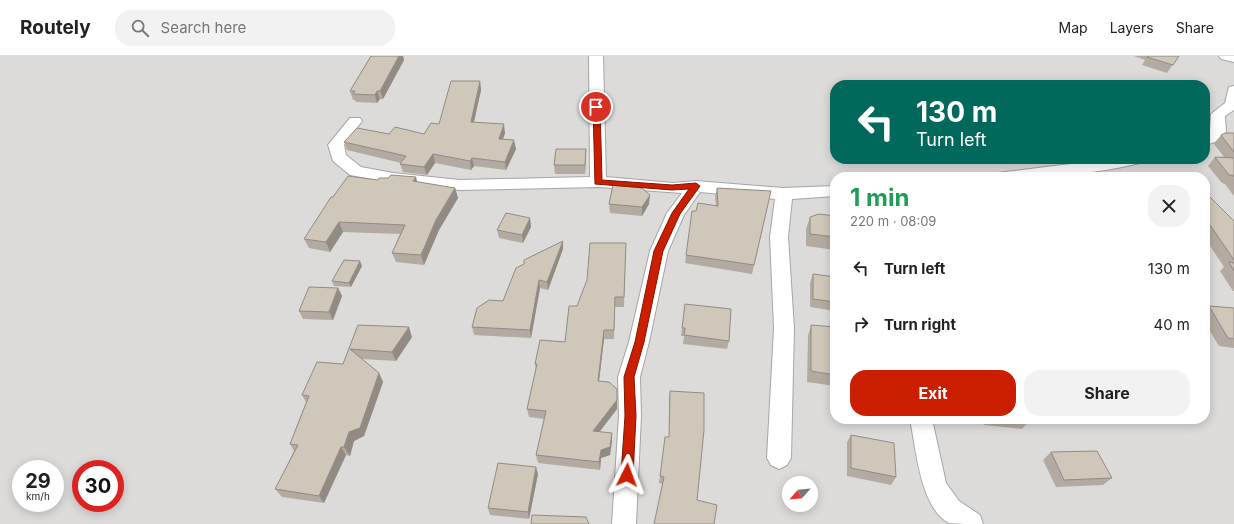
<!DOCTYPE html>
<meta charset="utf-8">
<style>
body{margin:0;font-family:Inter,sans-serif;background:#f2f2f2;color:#222;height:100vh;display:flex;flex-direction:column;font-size:15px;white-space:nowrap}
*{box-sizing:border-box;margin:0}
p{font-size:13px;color:#767676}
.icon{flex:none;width:22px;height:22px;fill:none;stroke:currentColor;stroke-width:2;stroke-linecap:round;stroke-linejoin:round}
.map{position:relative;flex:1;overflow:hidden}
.panel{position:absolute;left:830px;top:116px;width:380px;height:252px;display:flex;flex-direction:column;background:#fff;border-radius:16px;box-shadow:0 2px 10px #0003}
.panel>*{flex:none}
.banner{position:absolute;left:830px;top:24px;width:380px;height:84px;border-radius:16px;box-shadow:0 2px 10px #0003;background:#00695c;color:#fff;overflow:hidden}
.needle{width:26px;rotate:243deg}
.buttons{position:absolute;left:782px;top:420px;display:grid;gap:8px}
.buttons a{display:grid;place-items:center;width:36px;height:36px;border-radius:50%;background:#fff;box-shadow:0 2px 10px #0003;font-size:20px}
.speed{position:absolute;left:12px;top:404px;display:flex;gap:8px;font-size:20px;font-weight:700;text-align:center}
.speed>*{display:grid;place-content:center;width:52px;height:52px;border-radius:50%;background:#fff;box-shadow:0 2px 10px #0003;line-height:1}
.speed small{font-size:10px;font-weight:400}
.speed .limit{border:6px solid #d22;background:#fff;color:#111}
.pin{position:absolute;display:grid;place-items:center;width:34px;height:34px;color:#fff;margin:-17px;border:2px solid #fff;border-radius:50%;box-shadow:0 1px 4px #0007}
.me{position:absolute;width:44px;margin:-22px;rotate:3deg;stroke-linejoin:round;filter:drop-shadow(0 0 3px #0008)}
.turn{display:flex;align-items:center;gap:14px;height:84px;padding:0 20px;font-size:18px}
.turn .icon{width:52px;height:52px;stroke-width:2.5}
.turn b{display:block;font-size:28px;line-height:34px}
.round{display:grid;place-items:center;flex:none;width:42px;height:42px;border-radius:16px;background:#f2f2f2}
.summary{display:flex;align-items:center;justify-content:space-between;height:68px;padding:0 20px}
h1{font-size:24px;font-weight:700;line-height:30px;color:#1e9e55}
.action{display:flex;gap:8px;margin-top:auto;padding:8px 20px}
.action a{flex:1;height:46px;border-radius:16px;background:#cb1e00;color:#fff;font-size:16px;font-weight:700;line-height:46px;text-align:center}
.action a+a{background:#f2f2f2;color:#222}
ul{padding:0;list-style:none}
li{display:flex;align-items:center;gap:12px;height:56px;padding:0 20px}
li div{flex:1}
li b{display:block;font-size:15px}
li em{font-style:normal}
header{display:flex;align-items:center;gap:24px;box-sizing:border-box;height:56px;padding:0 20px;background:#fff;border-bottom:1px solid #e0e0e0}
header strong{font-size:19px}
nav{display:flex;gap:22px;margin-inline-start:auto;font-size:14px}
.search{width:280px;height:36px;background:#f2f2f2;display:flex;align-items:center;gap:10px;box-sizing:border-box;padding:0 14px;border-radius:16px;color:#767676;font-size:15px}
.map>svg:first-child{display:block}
.residential{fill:#dcdbda;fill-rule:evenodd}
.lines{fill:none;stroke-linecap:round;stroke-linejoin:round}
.minor-casing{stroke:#a5a5a5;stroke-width:2}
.minor{fill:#fff;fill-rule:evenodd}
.wall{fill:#b3aba1}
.shaded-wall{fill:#928b83}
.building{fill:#d0c7bb;stroke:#928b83}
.route{fill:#cb1e00;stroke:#841400}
</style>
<header>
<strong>Routely</strong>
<div class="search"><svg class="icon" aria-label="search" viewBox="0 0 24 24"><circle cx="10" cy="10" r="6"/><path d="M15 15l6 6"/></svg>Search here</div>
<nav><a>Map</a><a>Layers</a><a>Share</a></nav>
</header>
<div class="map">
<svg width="1234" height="468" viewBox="0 0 1234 468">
<rect width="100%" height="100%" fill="#f0ede2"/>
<!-- residential -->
<path class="residential" d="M0 0H1234V468H0ZM835 29H1205V103H835ZM835 121H1205V363H835ZM21 413H55V447H21ZM81 413H115V447H81ZM789 427H811V449H789Z"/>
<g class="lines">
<!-- minor casing -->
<g class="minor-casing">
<path id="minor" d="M589 0H603L606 121 673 127 696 125 783 132 835 130V140L792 143 788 181 794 272 791 402 787 409 779 413 771 409 767 402 774 272 770 181 775 143 700 136 684 159 668 195 649 286 640 321 641 360 636 468H612L619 360 618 321 629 286 650 195 667 157 682 137 598 131 460 134 393 127 350 119 333 105 328 89 350 62H360L362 65 344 89 346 99 361 111 393 117 460 124 590 121Z
M1219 0H1234V6L1221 3Z
M1234 30V54L1225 60 1226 76 1215 86 1205 89V79L1210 75 1211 58 1225 47 1229 31Z
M1110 103H1142L1140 107C1092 119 1045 121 997 121L999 117 1005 116Z
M910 363H932L946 427 959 445 980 459 983 468C974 468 957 468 949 467 920 452 916 392 910 363Z"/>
</g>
<!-- minor -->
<use href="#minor" class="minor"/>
</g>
<!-- wall -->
<path class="wall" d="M371 0H403L404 4 383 43H380L377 47 356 46 355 44H353L350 35Z
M1134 0H1179L1167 17 1142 9 1145 4Z
M480 25 481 34 474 66 505 77 503 83 516 93 506 114 474 110 471 114 435 107 427 119 403 116 400 108 401 107 347 94 344 86 389 78H424L439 68Z
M1234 77V140L1225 128 1222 127 1208 110 1215 101H1224L1214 88 1221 79Z
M586 93 585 118H555L554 109Z
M416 121 417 126 455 132 458 142 439 174 424 209 396 206 392 197 400 178 343 176 330 196 309 192 304 183 333 141 378 124 388 122Z
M717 132 771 135 752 218 685 207 686 199 716 150 715 141Z
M1205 136 1234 165V235H1233L1220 215 1224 211 1205 182Z
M609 148H649L642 160 610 157Z
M835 160V194L806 190V173L810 161Z
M530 162 531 171 523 187 499 182 497 174Z
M626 187 624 251H615L614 283H604L599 325 617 353 600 375 612 385 610 399 601 402 600 414 538 407 536 399 544 363 529 361 527 353 536 314 535 308 565 286 577 250Z
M563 193 548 234 540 232 531 282 474 279 472 271 503 245 524 208Z
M362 210 351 231 334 230 332 225Z
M813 218 835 221V255L810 251V227Z
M338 232 342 240 333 264 303 263 299 255Z
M685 248 729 285 727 293 683 288 684 280H681Z
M1209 250 1234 252V292L1219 290 1205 267V254Z
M358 269 412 281 396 305 362 303 379 317 383 326 364 380 354 385 350 400 346 399 324 447 282 441 275 433 294 395 290 388 306 346 302 339 343 308Z
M811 269 835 271V330L807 326 808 280Z
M670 335 697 444 714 468 663 428 659 427 660 420 669 381V343Z
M982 363H1028L1029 365 1022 373 984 369Z
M851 379 896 421 891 429 847 420V386Z
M1051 396 1112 422 1103 429 1056 431 1043 404Z
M538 418 529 463 490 459 488 452Z"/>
<!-- shaded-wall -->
<path class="shaded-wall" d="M399 0H403L404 4 383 43 380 35Z
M480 25 481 34 472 74 471 66Z
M377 35 380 43 377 47 375 39Z
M504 68 505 77 500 91 499 83Z
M514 84 516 93 506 114 505 106Z
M586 93V102L585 118V109Z
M433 98 435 107 427 119 424 111Z
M472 102 474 110 471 114 470 105Z
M416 121 418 131 413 125Z
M455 132 458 142 439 174 424 209 421 199 436 164Z
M650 139 649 148 642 160V151Z
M530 162 531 171 523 187 522 179Z
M339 166 343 176 330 196 326 186Z
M563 185V193L548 234 547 226Z
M360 205 362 210 351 231 349 227Z
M539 224 540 232 531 282 530 274Z
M338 232 342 240 333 264 329 256Z
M409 271 412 281 396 305 392 296Z
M604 274V283L598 334V325Z
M379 317 383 326 364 380 354 385 350 400 344 391 349 376Z
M617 344V353L594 383 593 375Z
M612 377V385L610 399 601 402 600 414 599 406 601 394Z
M341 391 346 399 324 447 319 440Z
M536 411 538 418 529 463 528 456Z"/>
<!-- building -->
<path class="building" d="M371 0H399L380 35H377L375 39 353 38 355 35H350Z
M1148 0H1179L1173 9 1147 1Z
M451 25H480L471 66 504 68 499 83 514 84 505 106 472 102 470 105 433 98 424 111 400 108 406 100 344 86 357 72 389 78 395 71 424 78 431 67 439 68Z
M1225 77H1234V96L1221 79Z
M556 93H586L585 109H554Z
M1215 101 1234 102V121L1232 119H1229Z
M391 119 416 121 413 125 455 132 436 164 421 199 392 197 405 169 339 166 326 186 304 183 331 141H333L348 120 378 124 379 122H388Z
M1189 119 1191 121H1163L1162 120Z
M613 129 642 132 650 139 642 151 609 148Z
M717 132 771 135 754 209 686 199 692 155H696L698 147 718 150Z
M1205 136 1234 165V204L1208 166H1205Z
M506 157 530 162 522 179 497 174Z
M819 158 835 160V181L810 178V161Z
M563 185 547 226 539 224 530 274 472 271 477 252 489 244 503 245 516 212 524 208V204Z
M590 187H626L624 241H615L614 274H604L598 325 609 326 617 333V344L593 375 612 377 610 391 601 394 599 406 536 399 546 355 527 353 537 308H535L540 284 565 286 569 250H577L587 224Z
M344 204 360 205 349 227 332 225Z
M1229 206 1234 207V215Z
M813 218 835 221V246L813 243Z
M309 231 338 232 329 256 299 255Z
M685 248 731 253 729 285 684 279 685 272H682Z
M1209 250 1234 252V283L1228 282Z
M358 269 409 271 392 296 350 293 379 317 360 372 349 376 344 391H341L319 440 275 433 298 389 290 388 309 340 302 339 317 306 343 308Z
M811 269 835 271V319L811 315Z
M670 335 704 337V374L697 444 717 449 714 468H654L664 421 660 420 665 381H669Z
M1007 363H1028L1029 365Z
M851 379 894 387 896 421 851 412Z
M1097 395 1112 422 1064 424 1051 396Z
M498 407 536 411 528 456 488 452Z
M532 459 586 461 589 468H531Z"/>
<!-- route -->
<path class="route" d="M596 49 600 51 602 124 672 129 696 127 700 130 680 158 663 195 644 286 634 321 636 360 633 419 631 422 627 424 623 422 621 419 625 360 624 321 635 286 654 195 672 157 689 133 672 134 595 128 593 51Z"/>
</svg>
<div class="buttons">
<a><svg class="needle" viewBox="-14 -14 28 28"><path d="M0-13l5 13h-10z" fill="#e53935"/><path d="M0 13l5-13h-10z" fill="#767676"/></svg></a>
</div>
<div class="speed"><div>29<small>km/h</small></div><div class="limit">30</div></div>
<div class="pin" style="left:596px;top:51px;background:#d93025"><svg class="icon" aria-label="arrive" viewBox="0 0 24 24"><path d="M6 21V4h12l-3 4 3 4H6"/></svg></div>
<svg class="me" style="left:627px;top:419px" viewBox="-20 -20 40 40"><path d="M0-17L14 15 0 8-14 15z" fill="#cb1e00" stroke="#fff" stroke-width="4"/></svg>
<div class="banner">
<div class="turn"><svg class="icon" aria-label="left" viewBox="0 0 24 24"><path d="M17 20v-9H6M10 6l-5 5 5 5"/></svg><div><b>130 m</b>Turn left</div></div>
</div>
<section class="panel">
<div class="summary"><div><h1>1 min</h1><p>220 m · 08:09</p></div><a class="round"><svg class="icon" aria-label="close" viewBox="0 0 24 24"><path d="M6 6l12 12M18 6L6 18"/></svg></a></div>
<ul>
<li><svg class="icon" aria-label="left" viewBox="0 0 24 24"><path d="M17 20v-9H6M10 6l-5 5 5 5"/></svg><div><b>Turn left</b></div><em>130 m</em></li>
<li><svg class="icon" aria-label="right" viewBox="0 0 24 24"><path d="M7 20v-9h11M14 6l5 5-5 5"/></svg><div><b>Turn right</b></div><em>40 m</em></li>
</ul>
<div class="action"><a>Exit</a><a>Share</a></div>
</section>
</div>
